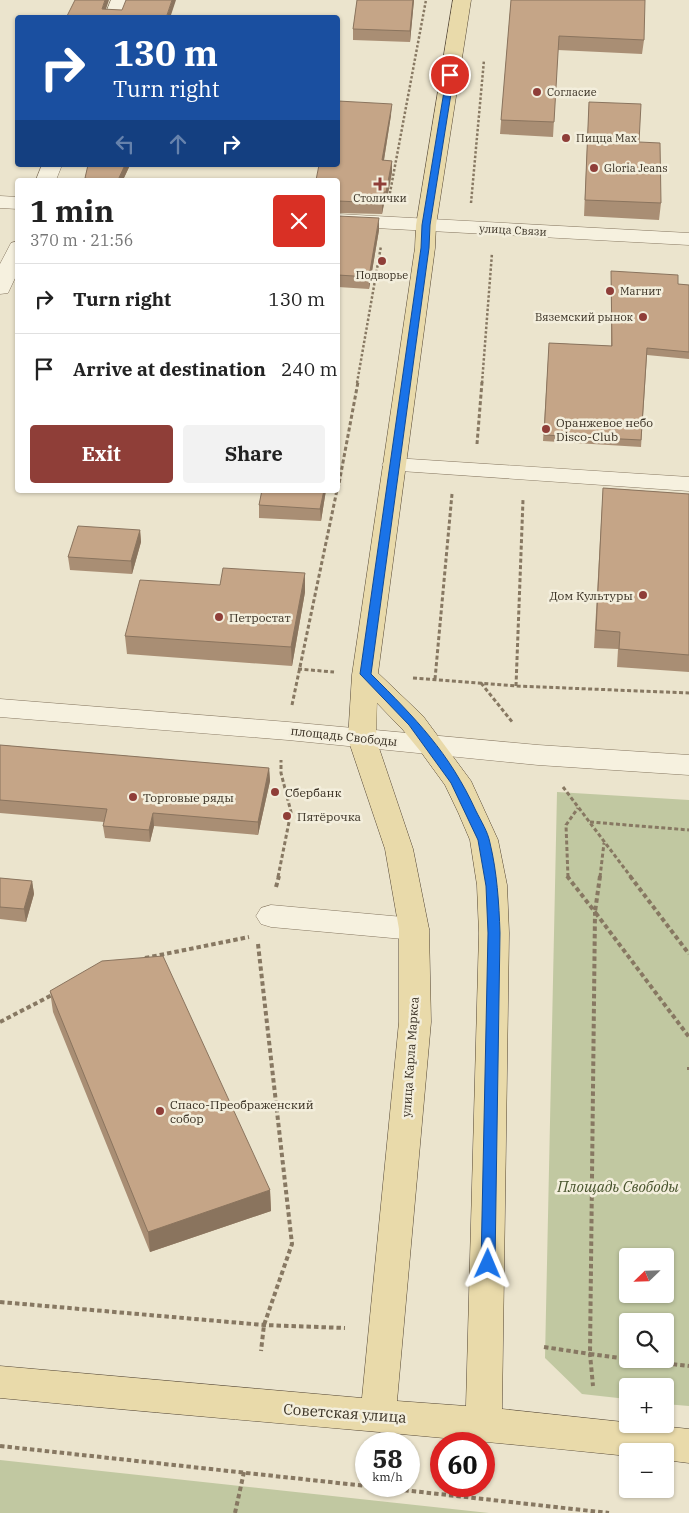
<!DOCTYPE html>
<meta charset="utf-8">
<style>
body{margin:0;font-family:"IBM Plex Serif",serif;background:#f2f2f2;color:#222;height:100vh;display:flex;flex-direction:column;font-size:19px;white-space:nowrap}
*{box-sizing:border-box;margin:0}
p{font-size:16px;color:#767676}
.icon{flex:none;width:28px;height:28px;fill:none;stroke:currentColor;stroke-width:2;stroke-linecap:round;stroke-linejoin:round}
.map{position:relative;flex:1;overflow:hidden}
.side{position:absolute;left:15px;top:178px;width:325px;height:315px;display:flex;flex-direction:column;background:#fff;border-radius:5px;box-shadow:0 1px 4px #0004}
.side>*{flex:none}
.guide{position:absolute;left:15px;top:15px;width:325px;height:152px;border-radius:5px;box-shadow:0 1px 4px #0004;background:#1a4fa0;color:#fff;overflow:hidden}
.needle{width:32px;rotate:247deg}
.fabs{position:absolute;left:619px;top:1248px;display:grid;gap:10px}
.fabs a{display:grid;place-items:center;width:55px;height:55px;border-radius:5px;background:#fff;box-shadow:0 1px 4px #0004;font-size:25px}
.speed{position:absolute;left:355px;top:1432px;display:flex;gap:10px;font-size:25px;font-weight:700;text-align:center}
.speed>*{display:grid;place-content:center;width:65px;height:65px;border-radius:50%;background:#fff;box-shadow:0 1px 4px #0004;line-height:1}
.speed small{font-size:12px;font-weight:400}
.speed .limit{border:8px solid #d22;background:#fff;color:#111}
.pin{position:absolute;display:grid;place-items:center;width:42px;height:42px;color:#fff;margin:-21px;border:2px solid #fff;border-radius:50%;box-shadow:0 1px 5px #0007}
.me{position:absolute;width:55px;margin:-28px;rotate:1deg;stroke-linejoin:round;filter:drop-shadow(0 0 4px #0008)}
.turn{display:flex;align-items:center;gap:18px;height:105px;padding:0 15px;font-size:22px}
.turn .icon{width:65px;height:65px;stroke-width:2.5}
.turn b{display:block;font-size:35px;line-height:42px}
.lanes{display:flex;align-items:center;height:48px;padding:0 15px;background:#0003;justify-content:center;gap:25px;direction:ltr}
.lanes .off{opacity:.35}
.round{display:grid;place-items:center;flex:none;width:52px;height:52px;border-radius:5px;background:#f2f2f2}
.overview{display:flex;align-items:center;justify-content:space-between;height:85px;padding:0 15px}
h1{font-size:30px;font-weight:700;line-height:38px}
.primary-button{display:flex;gap:10px;margin-top:auto;padding:10px 15px}
.primary-button a{flex:1;height:58px;border-radius:5px;background:#8f3e38;color:#fff;font-size:20px;font-weight:700;line-height:58px;text-align:center}
.primary-button a+a{background:#f2f2f2;color:#222}
ul{padding:0;list-style:none}
li{display:flex;align-items:center;gap:15px;height:70px;padding:0 15px;border-top:1px solid #e0e0e0}
li div{flex:1}
li b{display:block;font-size:19px}
li em{font-style:normal}
.map>svg:first-child{display:block}
.green{fill:#c1c8a1;fill-rule:evenodd}
.lines{fill:none;stroke-linecap:round;stroke-linejoin:round}
.minor-casing{stroke:#877862;stroke-width:1}
.major-casing{stroke:#554735;stroke-width:1}
.path-far2{stroke:#877862;stroke-width:2.5;stroke-dasharray:2.5 2;stroke-linecap:butt}
.path-far1{stroke:#877862;stroke-width:3;stroke-dasharray:4 2.5;stroke-linecap:butt}
.path{stroke:#877862;stroke-width:4;stroke-dasharray:4.5 3;stroke-linecap:butt}
.minor{fill:#f6f1df;fill-rule:evenodd}
.major{fill:#e9daaa;fill-rule:evenodd}
.wall{fill:#a98e74}
.shaded-wall{fill:#8a745e}
.building{fill:#c5a587;stroke:#8a745e}
.route{fill:#1a73e8;stroke:#114b97}
.poi-dot{fill:#8f3e38;stroke:#f3eedc;stroke-width:2}
.labels{text-anchor:middle;dominant-baseline:central;stroke-width:5;stroke-linejoin:round;paint-order:stroke}
.far-poi-label{font-size:11px;fill:#393023;stroke:#f3eedc;text-anchor:start}
.far-street-label{font-size:11px;fill:#393023;stroke:#f3eedc}
.poi-label{font-size:12px;fill:#393023;stroke:#f3eedc;text-anchor:start}
.street-label{font-size:12px;fill:#393023;stroke:#f3eedc}
.near-park-label{font-size:15px;font-style:italic;fill:#47532c;stroke:#f3eedc}
.near-street-label{font-size:15px;fill:#393023;stroke:#f3eedc}
</style>
<div class="map">
<svg width="689" height="1513" viewBox="0 0 689 1513">
<rect width="100%" height="100%" fill="#ebe4cd"/>
<!-- green -->
<path class="green" d="M557 792 689 800V1406L665 1404V1386H628L627 1399 582 1394 545 1358ZM628 1256H665V1294H628ZM628 1321H665V1359H628Z
M0 1460 489 1513H0Z"/>
<g class="lines">
<!-- minor casing -->
<g class="minor-casing">
<path id="minor" d="M111 0H129L122 18H104Z
M42 165H62L56 180H36Z
M0 196 18 197V209L0 208Z
M338 214 689 233V245L338 226Z
M18 241V272L8 293 0 294V264L11 243Z
M394 458 689 477V491L386 470 382 465 386 460Z
M0 699 288 722 538 745 689 755V775L538 765 288 740 0 717Z
M271 905 414 918 425 921 429 929 425 937 414 940 271 927 261 924 256 916 261 908Z"/>
</g>
<!-- major casing -->
<g class="major-casing">
<path id="major" d="M453 0H471L436 225 435 248 378 673 423 716 471 781 498 840 507 885 509 933 502 1409 689 1429V1463L665 1460V1451H628V1456C419 1434 209 1418 0 1398V1366L362 1398 399 1022V929L385 849 348 739 352 675 415 248 416 225ZM377 703 403 730 421 752 445 785 458 812 470 840 477 885 479 933 466 1406 397 1401 431 1022 429 929 413 849 376 739Z"/>
</g>
<!-- path-far2 -->
<path class="path-far2" d="M389 198 426 0
M471 203 484 60
M357 383 381 246
M482 383 492 253"/>
<!-- path-far1 -->
<path class="path-far1" d="M477 444 482 382
M338 489 358 382
M298 669 334 672
M413 678 516 686 689 693
M435 679 452 494
M481 683 513 723
M516 686 523 500
M292 705 337 490
M563 787 631 877
M590 822 689 830
M278 877 291 812 281 773V760
M568 877 566 825 578 808
M600 877 604 843"/>
<!-- path -->
<path class="path" d="M567 876 595 912 590 1354 628 1359
M600 876 595 912 689 1037
M630 876 689 954
M276 887 279 876
M258 944 292 1244 264 1325 261 1351
M145 958 249 937
M0 1022 54 994
M689 1067V1070
M0 1302 264 1325 345 1328
M544 1347 590 1354 593 1386
M628 1359 689 1366
M0 1446 366 1486
M367 1486 609 1513
M235 1513 244 1472"/>
<!-- minor -->
<use href="#minor" class="minor"/>
<!-- major -->
<use href="#major" class="major"/>
</g>
<!-- wall -->
<path class="wall" d="M357 0H414L410 42 353 40V29Z
M511 0 644 40 642 54 558 50 553 137 500 134Z
M589 102 639 142 661 203 659 220 584 216Z
M391 115 384 160 392 161V172L386 204H384L382 214 338 213V180Z
M88 165H130L123 180H85V178Z
M338 216 379 230 369 289 338 287Z
M611 271 678 284 689 285V359L647 355 641 447 543 441 549 343 611 346Z
M603 488 689 494V672L617 667 618 649 594 648 602 505Z
M262 490H326L321 521 259 518V505Z
M140 530 141 542 132 574 70 570 68 557Z
M305 573V592L292 666 127 654 125 636Z
M0 745 269 768 270 781 258 835 154 826 150 842 105 838 103 826 104 822 0 813Z
M0 878 32 881 34 894 26 922 0 919Z
M50 991 270 1190 271 1211 150 1252 53 1012Z"/>
<!-- shaded-wall -->
<path class="shaded-wall" d="M105 0H109L103 18 102 9Z
M172 0H176L170 18H166Z
M413 0H414L410 42V31Z
M392 104 391 115 382 172V160Z
M392 161V172L386 204V192Z
M125 165H130L123 180H118Z
M384 192V204L382 214V203Z
M379 218V230L369 289V277Z
M324 490H326L321 521 320 509Z
M140 530 141 542 132 574 131 561Z
M305 573V592L292 666 291 647Z
M269 768 270 781 258 835V822Z
M153 813 154 826 150 842 149 830Z
M32 881 34 894 26 922 24 909Z
M270 1190 271 1211 150 1252 148 1232Z"/>
<!-- building -->
<path class="building" d="M75 0H105L102 9 122 10 126 0H172L166 18H66Z
M357 0H413L410 31 353 29Z
M511 0H645L644 40 559 36 554 122 501 120Z
M338 101 392 104 382 160 392 161 386 192H384L382 203 338 201V180H316L319 165H338Z
M589 102 641 104 639 142 660 143 661 203 585 200Z
M88 165H125L118 180 108 179V180H93L85 178Z
M338 216 379 218 369 277 338 275Z
M611 271 678 275V284L689 285V352L647 348 641 440 544 435 549 343 612 346Z
M603 488 689 494V655L619 649 620 632 596 630Z
M262 490H324L320 509 259 505Z
M78 526 140 530 131 561 68 557Z
M223 568 305 573 291 647 125 636 140 580 220 585Z
M0 745 269 768 258 822 153 813 149 830 103 826 107 809 0 800Z
M0 878 32 881 24 909 0 907Z
M163 956 270 1190 148 1232 50 991 102 961Z"/>
<!-- route -->
<path class="route" d="M447 73 454 75 430 225 429 248 371 674C416 719 449 752 476 811 481 821 488 832 490 843 497 872 499 903 500 933L495 1264 493 1269 488 1270 483 1269 481 1264 488 933 486 886 478 840 451 783 409 725 360 674 421 248 422 225Z"/>
<!-- markers -->
<g class="poi-dot">
<circle cx="537" cy="92" r="5"/>
<circle cx="566" cy="138" r="5"/>
<circle cx="594" cy="168" r="5"/>
<path d="M377.5 176.5h5v5h5v5h-5v5h-5v-5h-5v-5h5z"/>
<circle cx="382" cy="261" r="5"/>
<circle cx="610" cy="291" r="5"/>
<circle cx="643" cy="317" r="5"/>
<circle cx="546" cy="429" r="5"/>
<circle cx="643" cy="595" r="5"/>
<circle cx="219" cy="617" r="5"/>
<circle cx="275" cy="792" r="5"/>
<circle cx="133" cy="797" r="5"/>
<circle cx="287" cy="816" r="5"/>
<circle cx="160" cy="1111" r="5"/>
</g>
<g class="labels">
<!-- far-poi labels -->
<g class="far-poi-label">
<text x="547" y="92">Согласие</text>
<text x="576" y="138">Пицца Max</text>
<text x="604" y="168">Gloria Jeans</text>
<text x="380" y="198" text-anchor="middle">Столички</text>
<text x="382" y="275" text-anchor="middle">Подворье</text>
<text x="620" y="291">Магнит</text>
<text x="633" y="317" text-anchor="end">Вяземский рынок</text>
</g>
<!-- far-street labels -->
<g class="far-street-label">
<text transform="translate(513 230) rotate(3)">улица Связи</text>
</g>
<!-- poi labels -->
<g class="poi-label">
<text x="556" y="422">Оранжевое небо<tspan x="556" dy="14">Disco-Club</tspan></text>
<text x="633" y="595" text-anchor="end">Дом Культуры</text>
<text x="229" y="617">Петростат</text>
<text x="285" y="792">Сбербанк</text>
<text x="143" y="797">Торговые ряды</text>
<text x="297" y="816">Пятёрочка</text>
<text x="170" y="1104">Спасо-Преображенский<tspan x="170" dy="14">собор</tspan></text>
</g>
<!-- street labels -->
<g class="street-label">
<text transform="translate(344 736) rotate(6)">площадь Свободы</text>
<text transform="translate(410 1057) rotate(-86)">улица Карла Маркса</text>
</g>
<!-- near-park labels -->
<g class="near-park-label">
<text x="618" y="1186">Площадь Свободы</text>
</g>
<!-- near-street labels -->
<g class="near-street-label">
<text transform="translate(345 1413) rotate(4)">Советская улица</text>
</g>
</g>
</svg>
<div class="fabs">
<a><svg class="needle" viewBox="-14 -14 28 28"><path d="M0-13l5 13h-10z" fill="#e53935"/><path d="M0 13l5-13h-10z" fill="#767676"/></svg></a>
<a><svg class="icon" aria-label="search" viewBox="0 0 24 24"><circle cx="10" cy="10" r="6"/><path d="M15 15l6 6"/></svg></a>
<a>+</a>
<a>−</a>
</div>
<div class="speed"><div>58<small>km/h</small></div><div class="limit">60</div></div>
<div class="pin" style="left:450px;top:75px;background:#d93025"><svg class="icon" aria-label="arrive" viewBox="0 0 24 24"><path d="M6 21V4h12l-3 4 3 4H6"/></svg></div>
<svg class="me" style="left:488px;top:1264px" viewBox="-20 -20 40 40"><path d="M0-17L14 15 0 8-14 15z" fill="#1a73e8" stroke="#fff" stroke-width="4"/></svg>
<div class="guide">
<div class="turn"><svg class="icon" aria-label="right" viewBox="0 0 24 24"><path d="M7 20v-9h11M14 6l5 5-5 5"/></svg><div><b>130 m</b>Turn right</div></div>
<div class="lanes"><svg class="icon off" aria-label="left" viewBox="0 0 24 24"><path d="M17 20v-9H6M10 6l-5 5 5 5"/></svg><svg class="icon off" aria-label="ahead" viewBox="0 0 24 24"><path d="M12 20V5M6 11l6-6 6 6"/></svg><svg class="icon" aria-label="right" viewBox="0 0 24 24"><path d="M7 20v-9h11M14 6l5 5-5 5"/></svg></div>
</div>
<section class="side">
<div class="overview"><div><h1>1 min</h1><p>370 m · 21:56</p></div><a class="round" style="background:#d93025;color:#fff"><svg class="icon" aria-label="close" viewBox="0 0 24 24"><path d="M6 6l12 12M18 6L6 18"/></svg></a></div>
<ul>
<li><svg class="icon" aria-label="right" viewBox="0 0 24 24"><path d="M7 20v-9h11M14 6l5 5-5 5"/></svg><div><b>Turn right</b></div><em>130 m</em></li>
<li><svg class="icon" aria-label="arrive" viewBox="0 0 24 24"><path d="M6 21V4h12l-3 4 3 4H6"/></svg><div><b>Arrive at destination</b></div><em>240 m</em></li>
</ul>
<div class="primary-button"><a>Exit</a><a>Share</a></div>
</section>
</div>
